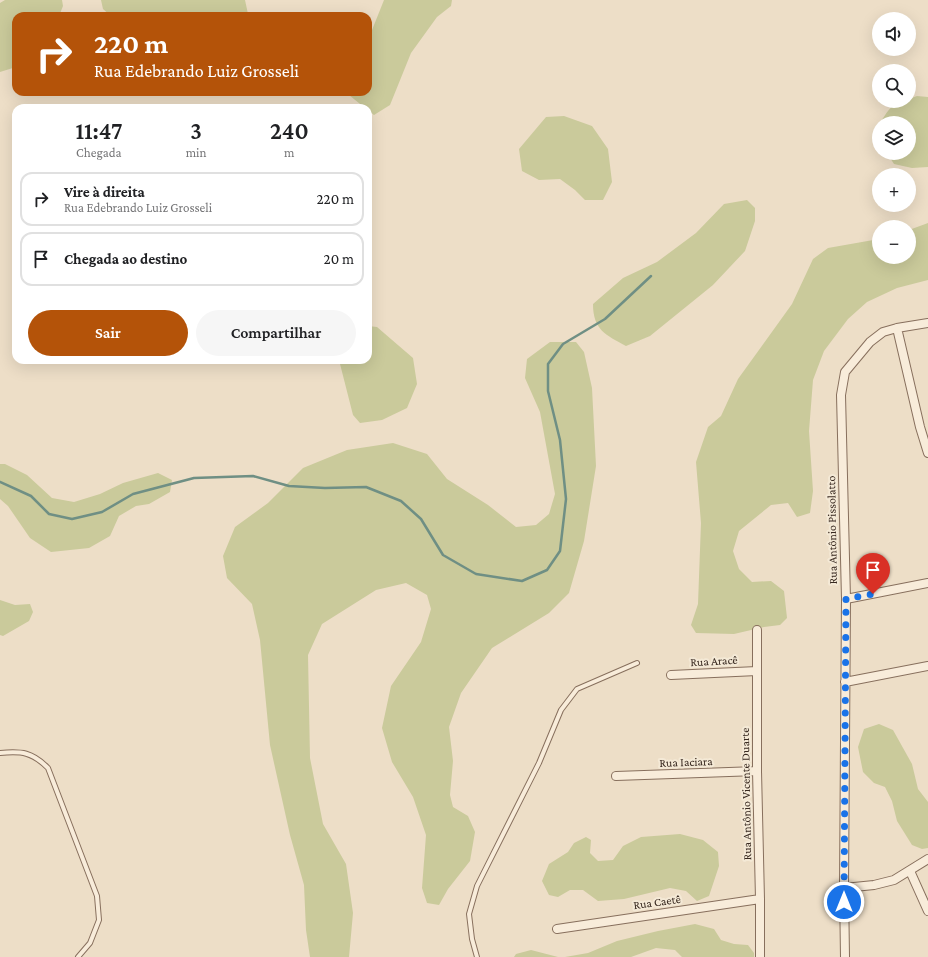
<!DOCTYPE html>
<html lang="pt">
<meta charset="utf-8">
<style>
body{margin:0;font-family:"Crimson Pro",serif;background:#f6f6f6;color:#202124;height:100vh;display:flex;flex-direction:column;font-size:15px;white-space:nowrap}
*{box-sizing:border-box;margin:0}
p{font-size:13px;color:#757577}
.icon{flex:none;width:22px;height:22px;fill:none;stroke:currentColor;stroke-width:2;stroke-linecap:round;stroke-linejoin:round}
.map{position:relative;flex:1;overflow:hidden}
.details{position:absolute;left:12px;top:104px;width:360px;height:260px;display:flex;flex-direction:column;background:#fff;border-radius:12px;box-shadow:0 4px 16px #0002}
.details>*{flex:none}
.guide{position:absolute;left:12px;top:12px;width:360px;height:84px;border-radius:12px;box-shadow:0 4px 16px #0002;background:#b45309;color:#fff;overflow:hidden}
.controls{position:absolute;left:872px;top:12px;display:grid;gap:8px}
.controls a{display:grid;place-items:center;width:44px;height:44px;border-radius:50%;background:#fff;box-shadow:0 4px 16px #0002;font-size:20px}
.pin{position:absolute;display:grid;place-items:center;width:34px;height:34px;color:#fff;margin:-41px -17px;border-radius:50% 50% 50% 0;rotate:-45deg;box-shadow:0 0 4px #0007}
.pin .icon{rotate:45deg}
.me{position:absolute;width:44px;margin:-22px;rotate:0deg;stroke-linejoin:round;filter:drop-shadow(0 0 3px #0008)}
.turn{display:flex;align-items:center;gap:14px;height:84px;padding:0 16px;font-size:18px}
.turn .icon{width:52px;height:52px;stroke-width:2.5}
.turn b{display:block;font-size:28px;line-height:34px}
.eta{display:flex;justify-content:space-evenly;align-items:center;height:68px;text-align:center}
.eta b{font-size:24px;font-weight:600;line-height:28px}
.action{display:flex;gap:8px;margin-top:auto;padding:8px 16px}
.action a{flex:1;height:46px;border-radius:24px;background:#b45309;color:#fff;font-size:16px;font-weight:600;line-height:46px;text-align:center}
.action a+a{background:#f6f6f6;color:#202124}
ul{padding:0;list-style:none}
li{display:flex;align-items:center;gap:12px;height:54px;margin:0 8px 6px;padding:0 8px;border:2px solid #e0e0e0;border-radius:12px}
li div{flex:1}
li b{display:block;font-size:15px}
li em{font-style:normal}
.map>svg:first-child{display:block}
.green{fill:#caca9b}
.lines{fill:none;stroke-linecap:round;stroke-linejoin:round}
.stream{stroke:#6f8f84;stroke-width:2.5}
.lane-casing{stroke:#876f5d;stroke-width:6}
.street-casing{stroke:#876f5d;stroke-width:10}
.lane{stroke:#f8ecda;stroke-width:4}
.street{stroke:#f8ecda;stroke-width:8}
.route{stroke:#1a73e8;stroke-width:7;stroke-dasharray:0 12.6}
.labels{text-anchor:middle;dominant-baseline:central;stroke-width:4;stroke-linejoin:round;paint-order:stroke}
.street-label{font-size:12px;fill:#382920;stroke:#f4e9d6}
</style>
<div class="map">
<svg width="928" height="957" viewBox="0 0 928 957">
<rect width="100%" height="100%" fill="#eddec7"/>
<!-- green -->
<path class="green" d="M5 0H62L63 6 59 16H16V67L0 72V3Z
M101 0H245L248 14 247 16H111L103 9Z
M384 0H452L451 6 437 17 411 53 390 105 374 115 368 110V108H365L349 95V92H368V40Z
M917 96 928 97V167L912 168 894 164 887 153H909V123H880C888 111 892 101 909 101V99Z
M564 116 592 126 608 149 612 182 603 200H585L575 190 560 179 539 180 522 171 519 149 546 117Z
M747 200 755 208V221L745 251 713 285 650 336 626 346C606 335 593 330 593 304L623 278 657 262 696 233 724 204Z
M928 223V280L897 288 867 302 848 319 824 351 813 380 809 431 813 491 810 513 797 517 788 503 771 505 739 531 733 551 739 569 752 582 771 581 784 591 787 618 780 625 764 627 734 634 696 633 691 625 698 604 701 523 696 462 708 427 721 416 738 379 792 304 813 259 828 248 879 239V257H909V230Z
M368 326 377 327 413 358 417 384 407 408 382 420 360 423 353 415 339 360H368Z
M550 342H576L584 352 592 388 596 466 584 541 569 593 549 613 492 648 461 693 449 727 453 761 450 795 453 807 468 816 475 832 470 861 448 889 439 905 427 903 422 888 426 835 413 797 392 762 382 728 391 686 421 642 431 609 427 595 406 583 376 590 322 624 308 655 310 758 323 824 346 864 353 913 349 957H310L306 930 304 885 290 835 270 745 260 640 252 604 227 578 223 556 235 527 268 503 303 468 347 450 393 443 427 454 447 479 488 505 516 527 536 525 549 514 555 494 540 412 525 378 527 359Z
M0 464H5L27 475 52 498 74 502 100 494 123 483 158 473 172 480 170 492 149 504 136 506 119 516 110 536 89 548 51 552 30 538 8 506 0 499Z
M0 600 15 605 30 604 33 612 29 621 3 636 0 635Z
M879 724 893 730 912 764 918 789 928 802V848L922 849 912 845 897 821 892 801 885 787 874 783 863 772 858 747 864 729Z
M680 834 703 840 718 852 719 866 709 896 697 901 686 891 670 888 624 899 598 901 583 890H570L558 897 549 895 542 881 549 864 568 852 574 843 586 837 591 840 590 853 598 861 613 860 623 846 641 837Z
M695 924 714 929 721 940 734 944 748 945 754 953V957H682L675 950 656 948 631 957H565L588 953 617 941 658 931Z
M531 950 558 957H514L516 954Z"/>
<g class="lines">
<!-- stream -->
<path class="stream" d="M0 482 31 496 49 514 72 519 102 512 133 494 194 478 253 476 289 486 325 488 366 487 401 501 421 519 443 555 476 574 522 581 547 570 560 551 566 499 560 440 548 391V364L563 344 605 319 651 276"/>
<!-- lane casing -->
<g class="lane-casing">
<path id="lane" d="M0 753C22 751 32 752 48 768L97 896 99 920 90 943 78 957
M477 957 472 939 469 914 477 886 539 763 561 710 577 689 637 663"/>
</g>
<!-- street casing -->
<g class="street-casing">
<path id="street" d="M897 328 920 427 928 453
M846 599 928 583
M757 630V771L760 899V957
M671 675 757 671
M845 682 928 666
M616 776 757 771
M910 871 928 911
M844 888 874 885 894 880 928 859
M557 929 760 899
M845 957 844 888 846 599 841 395 845 372 870 342 883 332 897 328 928 323"/>
</g>
<!-- lane -->
<use href="#lane" class="lane"/>
<!-- street -->
<use href="#street" class="street"/>
</g>
<g class="lines">
<!-- route -->
<path class="route" d="M844 902 846 599 873 594"/>
</g>
<g class="labels">
<!-- street labels -->
<g class="street-label">
<text transform="translate(832 530) rotate(-91)">Rua Antônio Pissolatto</text>
<text transform="translate(714 661) rotate(-3)">Rua Aracê</text>
<text transform="translate(686 762) rotate(-2)">Rua Iaciara</text>
<text transform="translate(746 794) rotate(-91)">Rua Antônio Vicente Duarte</text>
<text transform="translate(657 902) rotate(-8)">Rua Caetê</text>
</g>
</g>
</svg>
<div class="controls">
<a><svg class="icon" aria-label="sound" viewBox="0 0 24 24"><path d="M4 9h4l5-4v14l-5-4H4zM17 9q2 3 0 6"/></svg></a>
<a><svg class="icon" aria-label="search" viewBox="0 0 24 24"><circle cx="10" cy="10" r="6"/><path d="M15 15l6 6"/></svg></a>
<a><svg class="icon" aria-label="layers" viewBox="0 0 24 24"><path d="M12 4l9 5-9 5-9-5zM3 14l9 5 9-5"/></svg></a>
<a>+</a>
<a>−</a>
</div>
<div class="pin" style="left:873px;top:594px;background:#d93025"><svg class="icon" aria-label="arrive" viewBox="0 0 24 24"><path d="M6 21V4h12l-3 4 3 4H6"/></svg></div>
<svg class="me" style="left:844px;top:902px" viewBox="-20 -20 40 40"><circle r="17" fill="#1a73e8" stroke="#fff" stroke-width="3"/><path d="M0-11L8 9 0 5-8 9z" fill="#fff"/></svg>
<div class="guide">
<div class="turn"><svg class="icon" aria-label="right" viewBox="0 0 24 24"><path d="M7 20v-9h11M14 6l5 5-5 5"/></svg><div><b>220 m</b>Rua Edebrando Luiz Grosseli</div></div>
</div>
<section class="details">
<div class="eta">
<div><b>11:47</b><p>Chegada</p></div>
<div><b>3</b><p>min</p></div>
<div><b>240</b><p>m</p></div>
</div>
<ul>
<li><svg class="icon" aria-label="right" viewBox="0 0 24 24"><path d="M7 20v-9h11M14 6l5 5-5 5"/></svg><div><b>Vire à direita</b><p>Rua Edebrando Luiz Grosseli</p></div><em>220 m</em></li>
<li><svg class="icon" aria-label="arrive" viewBox="0 0 24 24"><path d="M6 21V4h12l-3 4 3 4H6"/></svg><div><b>Chegada ao destino</b></div><em>20 m</em></li>
</ul>
<div class="action"><a>Sair</a><a>Compartilhar</a></div>
</section>
</div>
